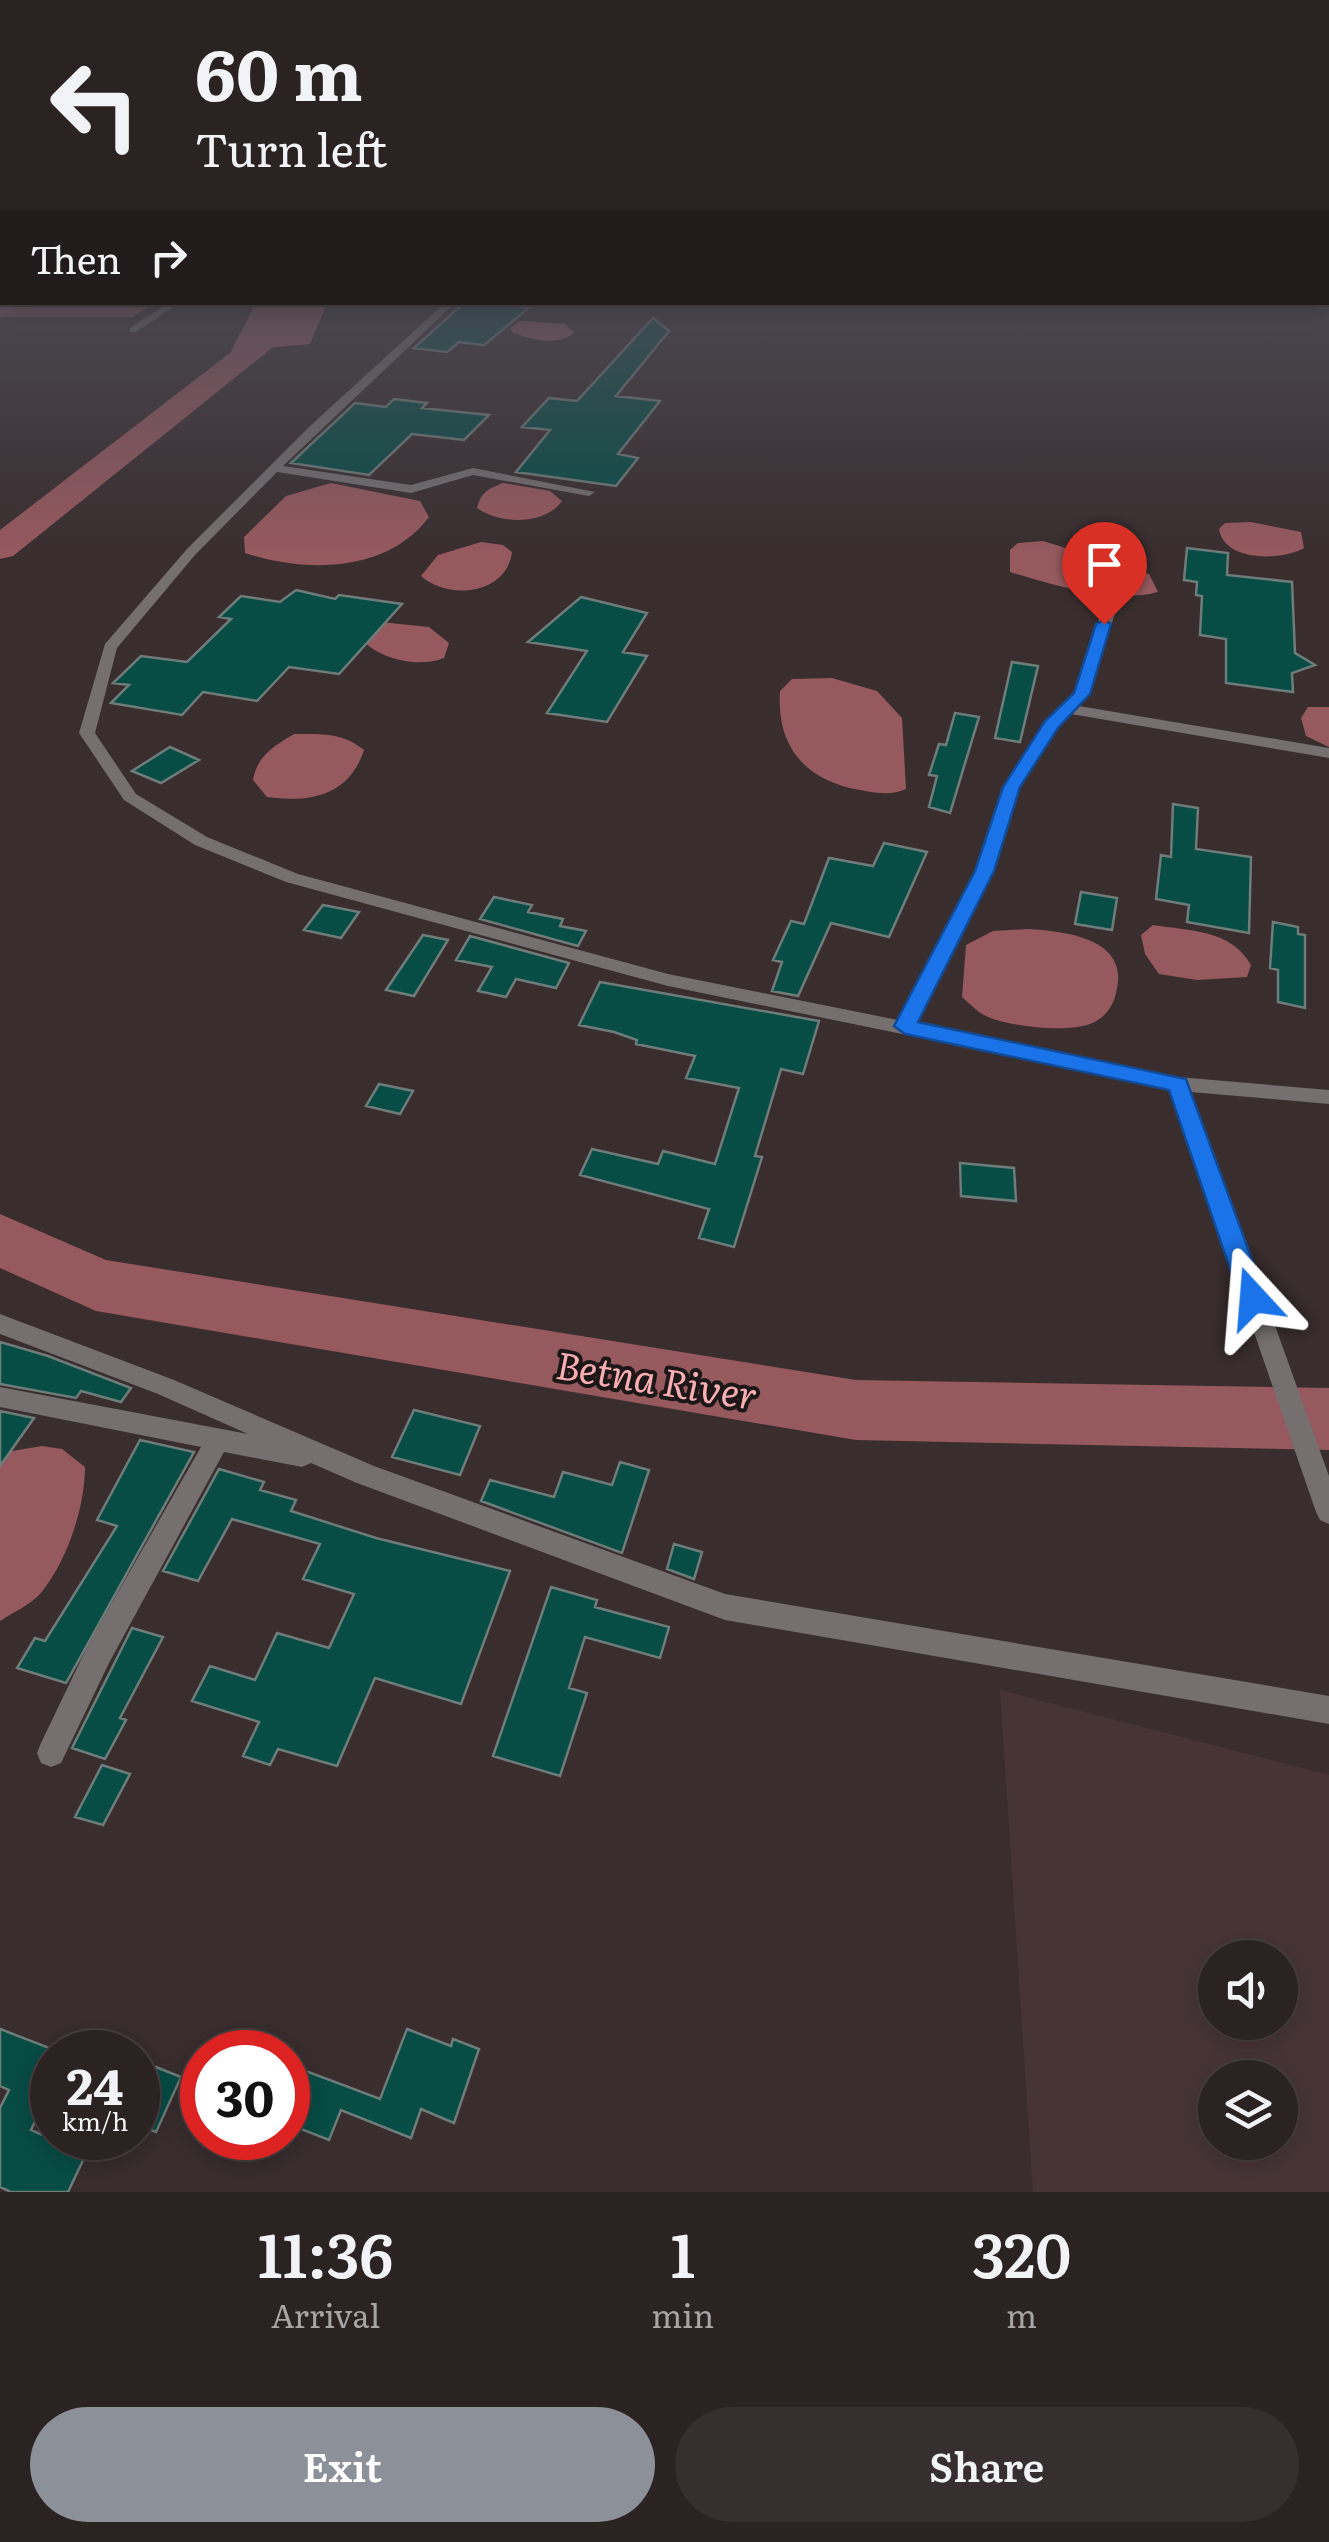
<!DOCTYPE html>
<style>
body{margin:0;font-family:Literata,serif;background:#372f2f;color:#f1f3f6;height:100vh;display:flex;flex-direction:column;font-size:38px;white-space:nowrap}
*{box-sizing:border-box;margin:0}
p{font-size:32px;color:#a6a4a5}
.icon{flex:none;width:55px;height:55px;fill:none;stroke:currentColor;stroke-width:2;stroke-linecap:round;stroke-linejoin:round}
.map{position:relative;height:2192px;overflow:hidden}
.details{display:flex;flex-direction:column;background:#2b2222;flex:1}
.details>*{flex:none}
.top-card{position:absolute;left:0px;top:0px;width:1330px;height:305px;box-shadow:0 5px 25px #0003,0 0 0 2px #473f40;background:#2b2222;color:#f1f3f6;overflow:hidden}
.tools{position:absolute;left:1198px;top:1940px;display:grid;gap:20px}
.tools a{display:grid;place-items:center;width:100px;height:100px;border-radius:50%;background:#2b2222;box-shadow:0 5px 25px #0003,0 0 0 2px #473f40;font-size:50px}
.speed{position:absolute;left:30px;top:2030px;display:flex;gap:20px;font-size:50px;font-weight:700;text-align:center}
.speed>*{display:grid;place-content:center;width:130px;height:130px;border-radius:50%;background:#2b2222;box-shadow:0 5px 25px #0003,0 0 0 2px #473f40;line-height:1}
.speed small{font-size:25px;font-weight:400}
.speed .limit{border:15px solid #d22;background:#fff;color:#111}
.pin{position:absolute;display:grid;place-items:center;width:85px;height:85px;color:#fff;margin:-102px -42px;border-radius:50% 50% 50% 0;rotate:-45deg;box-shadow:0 0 10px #0007}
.pin .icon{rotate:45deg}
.me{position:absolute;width:110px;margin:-55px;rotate:341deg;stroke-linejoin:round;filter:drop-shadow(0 0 8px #0008)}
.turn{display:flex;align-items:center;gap:35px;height:210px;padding:0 30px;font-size:45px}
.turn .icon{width:130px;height:130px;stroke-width:2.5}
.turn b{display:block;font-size:70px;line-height:85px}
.then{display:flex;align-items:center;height:95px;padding:0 30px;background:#0003;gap:20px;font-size:38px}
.eta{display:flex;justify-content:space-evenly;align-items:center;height:170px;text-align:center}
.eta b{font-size:60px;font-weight:600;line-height:70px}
.action{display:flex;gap:20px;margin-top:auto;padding:20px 30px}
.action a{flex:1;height:115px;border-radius:60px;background:#8c9099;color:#fff;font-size:40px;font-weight:600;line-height:115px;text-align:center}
.action a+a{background:#372f2f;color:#f1f3f6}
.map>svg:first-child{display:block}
.built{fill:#473536;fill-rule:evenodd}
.water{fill:#96595e}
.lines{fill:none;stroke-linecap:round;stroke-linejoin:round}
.river{fill:#96595e;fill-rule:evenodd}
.building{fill:#074c45;stroke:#6e7c7a;stroke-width:2.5}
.minor{fill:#756f6f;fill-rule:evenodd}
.route{fill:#1a73e8;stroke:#114b97;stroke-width:2.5}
.labels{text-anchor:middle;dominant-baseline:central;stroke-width:8;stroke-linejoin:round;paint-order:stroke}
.water-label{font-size:38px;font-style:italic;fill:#f9aeb3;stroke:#1d1717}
</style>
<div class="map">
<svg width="1329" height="2192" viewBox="0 0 1329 2192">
<rect width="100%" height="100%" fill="#392d2e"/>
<!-- built -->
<path class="built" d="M1000 1690 1329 1775V2192H1033ZM1215 1958H1280V2022H1215ZM1215 2078H1280V2142H1215Z"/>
<!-- water -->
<path class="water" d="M0 250 2 302 155 303 132 317H0Z
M256 303V302L327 303 310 344 231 351Z
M520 321 565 324 574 333C555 347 533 339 513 333L510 328Z
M331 483 420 501 429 517C387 573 305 573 245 553L244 537 286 496Z
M503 483 550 491 562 501C544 526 499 524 477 508 481 492 488 489 503 483Z
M1251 522 1301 532 1304 548C1282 561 1224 562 1219 529L1225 523Z
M1043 541 1149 574 1158 592C1114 604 1053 585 1010 572V550L1018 543Z
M481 542 503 545 512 552C507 594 449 601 421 576L438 555Z
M381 622 429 627 449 643 444 658C416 669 374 658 357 634Z
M832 678 877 691 902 718 906 789C891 796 876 793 860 790 806 781 776 747 780 691L792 679Z
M1308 707H1329V747L1306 736 1301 718Z
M294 734C321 734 342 732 364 750 349 796 310 803 267 797L253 780C257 756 274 746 294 734Z
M1153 925C1189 931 1231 929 1251 965L1247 977 1197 980 1159 974 1145 954 1141 935Z
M1029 929C1063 931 1128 938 1117 988 1115 1001 1110 1012 1098 1020 1078 1035 1008 1027 986 1016 977 1012 969 1003 962 997L966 945 993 931Z
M42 1446 62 1449 85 1467C85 1507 67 1562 40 1594 30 1605 12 1613 0 1621V1453Z"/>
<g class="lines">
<!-- river -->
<path class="river" d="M277 302H304L272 348 13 556 0 559V530L252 336Z
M0 1214 106 1260 856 1380 1329 1388V1450L856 1440 96 1311 0 1268Z"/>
</g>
<!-- building -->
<path class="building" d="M465 302H526L522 306 530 307 484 345 459 342 447 352 414 348Z
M653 318 669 331 616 396 660 401 618 454 638 458 616 486 516 472 550 430 522 427 549 398 577 401Z
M394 399 427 403 422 408 489 415 464 440 412 434 369 475 291 463 355 403 386 407Z
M1187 548 1228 553 1227 575 1292 582 1295 653 1315 665 1292 673 1293 692 1226 683V639L1200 635 1202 596 1196 595 1197 582 1184 580Z
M296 590 335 599 339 595 402 604 339 674 289 667 257 701 203 692 182 715 111 703 129 685 113 683 141 656 187 662 231 619 219 617 241 596 280 602Z
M581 597 647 613 623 652 647 656 607 722 547 713 587 651 528 642Z
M1012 662 1038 666 1020 742 995 738Z
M955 713 979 717 950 813 929 807 937 776 929 775 939 744 946 745Z
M170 747 199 760 161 783 132 771Z
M1173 804 1198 808 1196 849 1251 857 1249 933 1187 922 1189 905 1156 899 1161 855 1171 857Z
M884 843 927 852 889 937 831 923 798 996 772 991 782 962 773 960 791 921 804 924 829 858 873 866Z
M1081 892 1117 898 1112 930 1075 924Z
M494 897 532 905 528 912 563 919 560 926 586 931 578 946 480 919Z
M323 905 359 912 341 938 304 930Z
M1273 922 1298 927V934L1305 935V1008L1278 1002V970L1270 968Z
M423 935 448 940 414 996 386 990Z
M470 936 569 963 556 988 516 979 506 997 478 991 492 967 456 960Z
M600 982 819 1021 803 1074 781 1069 755 1156 762 1157 734 1247 699 1238 709 1209 580 1175 592 1149 658 1164 663 1151 715 1164 739 1088 686 1078 695 1056 636 1044 637 1040 614 1032 579 1025Z
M379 1084 413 1091 400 1114 366 1106Z
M960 1163 1014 1168 1016 1201 961 1196Z
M0 1342 48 1356 131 1388 121 1402 81 1391 76 1398 0 1384Z
M414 1410 480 1426 460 1475 392 1457Z
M0 1411 34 1418 0 1466Z
M140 1440 194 1452 66 1683 17 1668 35 1638 45 1641 117 1526 97 1520Z
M620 1462 649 1470 622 1553 481 1501 490 1480 554 1497 563 1472 612 1485Z
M219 1469 264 1482 260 1490 296 1500 291 1511 376 1538 510 1571 461 1704 375 1678 337 1766 278 1749 270 1765 243 1756 259 1722 192 1701 210 1666 255 1680 277 1633 329 1648 354 1594 303 1579 320 1544 232 1519 198 1581 163 1571Z
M674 1544 702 1552 694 1579 667 1569Z
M551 1587 597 1600 595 1607 669 1627 660 1658 585 1637 569 1688 587 1693 560 1776 493 1756Z
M132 1628 163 1637 120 1718 126 1720 105 1759 72 1748Z
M102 1765 130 1774 103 1825 75 1817Z
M0 2029 52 2049V2087L31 2130 86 2154 68 2192H11L0 2187V2108L9 2090 0 2086Z
M407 2029 451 2046 453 2039 479 2049 454 2123 421 2109 411 2138 341 2110 329 2140 288 2124V2092L298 2068 380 2099Z
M138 2060 181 2077 156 2132 138 2125Z"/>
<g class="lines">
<!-- minor -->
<path class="minor" d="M170 302H181L136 332H130V328Z
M446 302H456L283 466 411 485 473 468 595 492 589 496 473 475 411 493 277 472 195 555 117 648 95 733 136 794 207 837 298 874 668 974 898 1020 976 871 1003 787 1046 722 1075 693 1105 601 1117 598 1119 601 1089 695 1079 706 1329 748V758L1071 714 1057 728 1019 787 992 871 916 1024 1178 1077 1329 1090V1104L1191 1092 1329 1476V1524L1320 1520 1316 1512 1170 1089 668 986 286 882 195 845 124 800 79 733 105 644 187 549 310 426Z
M0 1314 174 1380 374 1466 725 1594 1329 1696V1724L725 1620 357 1483 311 1463 302 1467 224 1452 109 1663 61 1763 51 1767 41 1763 37 1753 41 1743 89 1643 201 1447 0 1407V1387L248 1434 158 1394 0 1334Z"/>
</g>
<!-- sky -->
<linearGradient id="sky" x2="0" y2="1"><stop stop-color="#1f1919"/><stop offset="0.45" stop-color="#4e4c57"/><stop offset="1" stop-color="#4e4c57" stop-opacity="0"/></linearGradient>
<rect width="1329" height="557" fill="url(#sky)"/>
<!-- route -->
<path class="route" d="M1104 620 1111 624 1090 694 1058 728 1020 787 994 871 918 1022 1186 1079 1266 1298 1253 1309 1240 1298 1169 1090 905 1034 894 1026 975 871 1003 787 1045 721 1074 693 1096 624Z"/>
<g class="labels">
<!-- water labels -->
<g class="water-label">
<text transform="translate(657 1378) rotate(9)">Betna River</text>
</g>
</g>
</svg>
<div class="tools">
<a><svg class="icon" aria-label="sound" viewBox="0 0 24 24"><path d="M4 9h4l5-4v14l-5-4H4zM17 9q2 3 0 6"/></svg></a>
<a><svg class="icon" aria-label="layers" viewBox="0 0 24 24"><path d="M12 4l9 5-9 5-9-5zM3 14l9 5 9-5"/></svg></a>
</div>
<div class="speed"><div>24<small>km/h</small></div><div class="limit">30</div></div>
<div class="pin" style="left:1104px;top:624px;background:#d93025"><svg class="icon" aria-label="arrive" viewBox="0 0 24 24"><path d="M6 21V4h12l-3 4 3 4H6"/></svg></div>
<svg class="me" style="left:1253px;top:1298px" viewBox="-20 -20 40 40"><path d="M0-17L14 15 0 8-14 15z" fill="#1a73e8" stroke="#fff" stroke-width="4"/></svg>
<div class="top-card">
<div class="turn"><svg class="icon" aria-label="left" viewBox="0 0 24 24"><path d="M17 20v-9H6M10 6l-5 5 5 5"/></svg><div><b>60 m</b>Turn left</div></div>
<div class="then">Then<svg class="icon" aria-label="right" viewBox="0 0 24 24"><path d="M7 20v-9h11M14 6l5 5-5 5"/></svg></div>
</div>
</div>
<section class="details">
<div class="eta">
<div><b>11:36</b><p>Arrival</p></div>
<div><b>1</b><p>min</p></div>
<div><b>320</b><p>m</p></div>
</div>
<div class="action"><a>Exit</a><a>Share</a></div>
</section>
